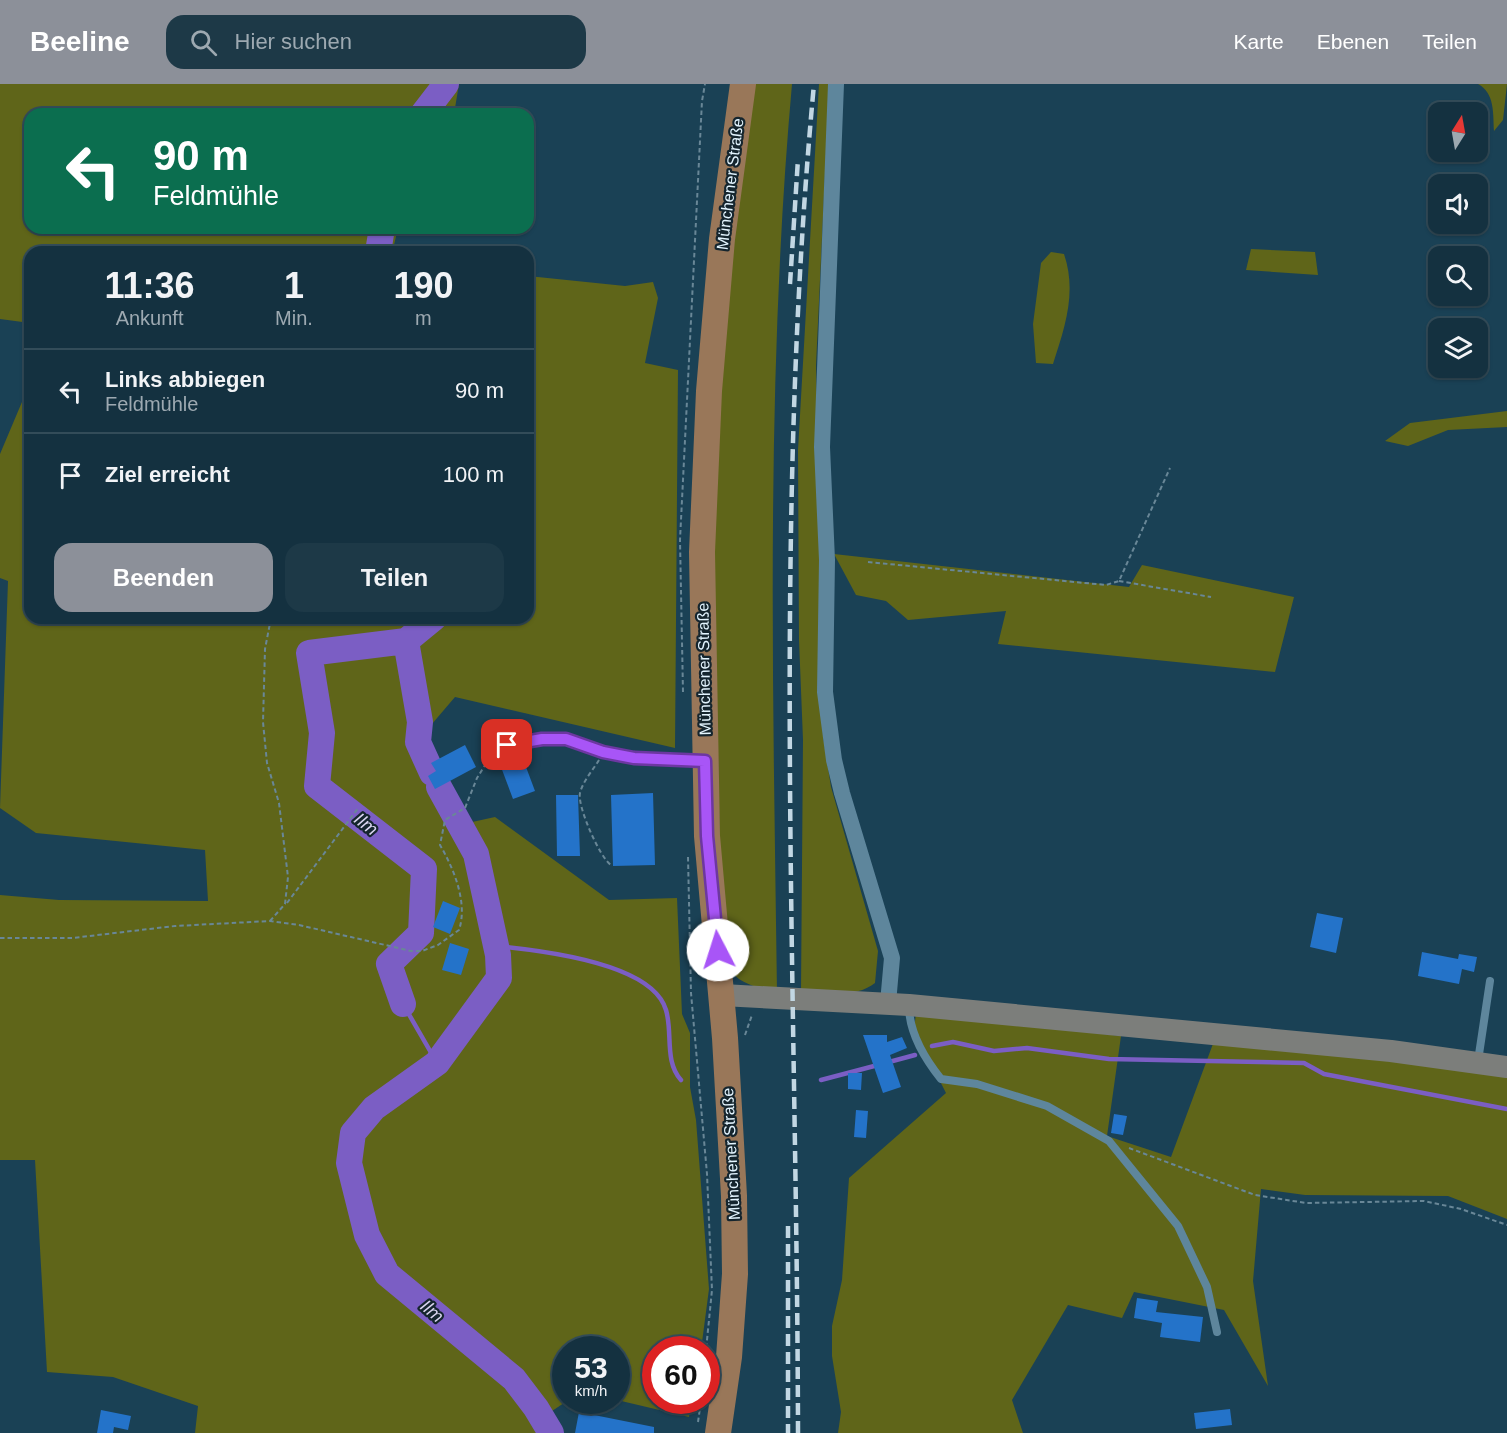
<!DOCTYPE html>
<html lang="de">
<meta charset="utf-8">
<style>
body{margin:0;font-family:Helvetica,sans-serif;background:#1d3947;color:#f1f3f6;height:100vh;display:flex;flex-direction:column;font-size:22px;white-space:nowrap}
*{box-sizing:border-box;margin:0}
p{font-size:20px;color:#9da9b1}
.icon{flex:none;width:33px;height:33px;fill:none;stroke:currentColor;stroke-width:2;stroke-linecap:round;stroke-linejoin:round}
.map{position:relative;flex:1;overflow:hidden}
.drawer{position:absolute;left:24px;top:162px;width:510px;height:378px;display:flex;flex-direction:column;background:#143140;border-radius:18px;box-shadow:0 2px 4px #0004,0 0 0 2px #334c59}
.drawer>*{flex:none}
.guide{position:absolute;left:24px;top:24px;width:510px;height:126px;border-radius:18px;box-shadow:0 2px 4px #0004,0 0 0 2px #334c59;background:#0b6e4f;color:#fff;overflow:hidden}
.needle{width:39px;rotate:11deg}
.tools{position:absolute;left:1428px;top:18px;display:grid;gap:12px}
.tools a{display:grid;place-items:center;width:60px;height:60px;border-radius:12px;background:#143140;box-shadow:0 2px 4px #0004,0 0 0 2px #334c59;font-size:30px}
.speed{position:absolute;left:552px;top:1252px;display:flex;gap:12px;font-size:30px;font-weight:700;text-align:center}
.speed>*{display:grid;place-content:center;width:78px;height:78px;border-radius:50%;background:#143140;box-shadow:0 2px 4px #0004,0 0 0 2px #334c59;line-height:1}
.speed small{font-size:15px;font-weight:400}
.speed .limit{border:9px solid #d22;background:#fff;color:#111}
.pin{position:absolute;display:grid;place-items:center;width:51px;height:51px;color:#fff;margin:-26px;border-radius:12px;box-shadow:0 3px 9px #0006}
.me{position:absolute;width:66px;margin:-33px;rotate:355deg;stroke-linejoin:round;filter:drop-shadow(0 0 4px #0008)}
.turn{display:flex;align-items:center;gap:21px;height:126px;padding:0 30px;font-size:27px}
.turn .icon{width:78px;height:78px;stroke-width:2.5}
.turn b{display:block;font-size:42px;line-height:51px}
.eta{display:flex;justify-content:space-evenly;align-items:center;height:102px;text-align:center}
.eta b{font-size:36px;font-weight:700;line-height:42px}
.action{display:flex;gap:12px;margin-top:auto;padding:12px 30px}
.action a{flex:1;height:69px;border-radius:18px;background:#8c9099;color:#fff;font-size:24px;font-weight:700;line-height:69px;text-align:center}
.action a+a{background:#1d3947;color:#f1f3f6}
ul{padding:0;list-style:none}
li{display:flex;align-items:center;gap:18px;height:84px;padding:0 30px;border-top:2px solid #334c59}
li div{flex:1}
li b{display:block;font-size:22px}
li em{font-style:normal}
header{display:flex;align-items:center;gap:36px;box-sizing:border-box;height:84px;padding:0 30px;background:#8c9099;color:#fff}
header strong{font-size:28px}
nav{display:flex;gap:33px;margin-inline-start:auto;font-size:21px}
.search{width:420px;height:54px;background:#1d3947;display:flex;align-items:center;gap:15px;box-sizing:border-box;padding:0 21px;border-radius:18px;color:#9da9b1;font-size:22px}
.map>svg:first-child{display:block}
.green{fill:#5f6519}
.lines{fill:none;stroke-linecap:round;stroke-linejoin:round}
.stream{stroke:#7b5ec4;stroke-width:4.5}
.river{stroke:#7b5ec4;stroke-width:26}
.building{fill:#2473c9}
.path{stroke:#698797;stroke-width:2;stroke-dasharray:4.5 3;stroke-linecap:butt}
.lane{stroke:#5e869c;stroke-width:8}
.street{stroke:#5e869c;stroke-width:16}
.secondary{stroke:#7c7e7b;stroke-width:22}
.primary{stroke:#997759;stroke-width:26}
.rail{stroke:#c2d7e3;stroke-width:4.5;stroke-dasharray:12 6;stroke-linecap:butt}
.route-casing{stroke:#6d37a1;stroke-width:15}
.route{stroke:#a855f7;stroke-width:10}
.labels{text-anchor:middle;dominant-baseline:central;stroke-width:4.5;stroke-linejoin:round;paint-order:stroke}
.street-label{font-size:16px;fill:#e4f5ff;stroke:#15252e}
.water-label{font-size:18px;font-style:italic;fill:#dad5f0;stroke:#15252e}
</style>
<header>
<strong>Beeline</strong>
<div class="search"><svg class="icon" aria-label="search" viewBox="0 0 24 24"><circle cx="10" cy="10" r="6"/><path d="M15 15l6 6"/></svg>Hier suchen</div>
<nav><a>Karte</a><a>Ebenen</a><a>Teilen</a></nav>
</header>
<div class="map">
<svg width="1507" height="1349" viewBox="0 0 1507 1349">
<rect width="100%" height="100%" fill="#1a4155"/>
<!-- green -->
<path class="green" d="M0 0H459L454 30H30V144H398L394 161 397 168H30V239L0 235Z
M751 0H792C765 302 773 605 777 908 757 903 739 901 728 883L720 780 718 670 710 546 718 285Z
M819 0H834L825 89 816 281 823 652 831 703 878 867 875 899C855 915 824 908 801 907L803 656 799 556 798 366Z
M1478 0H1507L1503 36 1494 47C1493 30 1495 9 1478 0Z
M1251 165 1315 168 1318 191 1246 186Z
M1051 168 1064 170C1077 208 1065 243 1053 280L1036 279 1033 240 1041 179Z
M528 192 625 202 653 198 658 214 645 279 678 286 675 664 455 613 420 654 463 740 495 733 609 816 677 814 682 930 690 949V1003L696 1036 709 1205 701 1266H656V1317H691L689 1333 617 1316 616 1266H566L567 1317 549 1329 546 1349H195L198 1322 113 1293 47 1288 35 1076H0V811L59 816 208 817 205 766 36 749 0 724 8 497 0 494V370L30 299V534H528Z
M1507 327V343L1448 346 1408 362 1385 357 1410 339Z
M834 470 1129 503 1142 481 1294 513 1275 588 998 560 1006 527 908 536 886 517 856 511Z
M916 929 1121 952 1107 1052 1171 1073 1214 957 1507 989V1135L1448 1112 1305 1111 1261 1105 1253 1197 1268 1302 1224 1226 1134 1208 1122 1234 1068 1221 1012 1316 1023 1349H838L841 1328 832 1272V1242L842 1196 849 1094 946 1009 914 946Z"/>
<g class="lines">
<!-- stream -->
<path class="stream" d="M496 862C538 866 652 878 666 926 673 949 664 977 681 996
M403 920 437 979
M932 962 953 958 994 967 1027 964 1109 975 1304 979 1324 990 1507 1025
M889 978 915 971
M821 996 878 981"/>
<!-- river -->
<path class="river" d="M423 30 446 0
M378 168 382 144
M406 557 420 638 418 658 432 689
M439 703 476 770 498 871 499 894 437 979 374 1024 353 1049 349 1079 367 1151 387 1190 514 1295 536 1324 551 1349
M403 920 389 880 421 849 424 785 317 702 322 649 309 569 406 557 434 534"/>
</g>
<!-- building -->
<path class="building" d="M465 661 476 683 435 705 428 692 436 687 431 679Z
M523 675 535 707 513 715 501 683Z
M653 709 655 781 613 782 611 711Z
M556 711H578L580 772H557Z
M443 817 460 824 450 850 433 843Z
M1317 829 1343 834 1336 869 1310 863Z
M450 859 469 865 461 891 442 886Z
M1422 868 1458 875 1459 870 1477 873 1474 888 1462 885 1459 900 1418 892Z
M863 951H887V958L902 953 907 964 890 971 901 1003 883 1009Z
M848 989H862L861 1006 848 1005Z
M856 1026 868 1027 866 1054 854 1053Z
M1114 1030 1127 1032 1123 1051 1111 1049Z
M1137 1214 1158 1217 1156 1228 1203 1233 1200 1258 1160 1253 1162 1239 1134 1234Z
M1230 1325 1232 1341 1196 1345 1194 1329Z
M101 1326 131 1332 128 1346 114 1343 113 1349H97Z
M579 1328 654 1343V1349H575Z"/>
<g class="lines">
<!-- path -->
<path class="path" d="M868 478 1106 501 1119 497 1170 384
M1119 497 1211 513
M683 608 680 456 702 17 705 0
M599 676C593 686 583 697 580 709 577 722 600 774 611 781
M688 773 691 909 707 1090 712 1206 706 1266
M287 819 359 723
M270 837 285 820 288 793 279 719 267 679 263 638 265 565 271 534
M0 854H72L175 842 270 837 299 841 411 867H422L438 861 459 846C468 819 454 785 440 761L445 736 465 724 477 694 487 678
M745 951 752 931
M1129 1064 1255 1111 1306 1119 1424 1117 1461 1125 1507 1141
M698 1338 701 1317"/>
<!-- lane -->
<path class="lane" d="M493 669C537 637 586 666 631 673 655 678 680 677 704 677
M909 922C909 949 925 975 941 995L977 1000 1047 1022 1109 1057 1178 1142 1207 1203 1217 1248
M1478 977 1490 897"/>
<!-- street -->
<path class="street" d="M836 0 822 363 827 476 825 608 834 676 842 709 892 874 888 919"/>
<!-- secondary -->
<path class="secondary" d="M722 911 909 921 1391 967 1507 983"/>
<!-- primary -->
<path class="primary" d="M718 1349 729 1273 735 1190 734 1112 725 954 707 752 702 468 709 307 722 155 743 0"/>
<!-- rail -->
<path class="rail" d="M790 200 798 75
M788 1142V1349
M798 1349C797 900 772 448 814 0"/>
</g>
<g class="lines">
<!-- route casing -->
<g class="route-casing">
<path id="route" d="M507 661 542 655H566L603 668 634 674 705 677 707 752 718 866"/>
</g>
<!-- route -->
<use href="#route" class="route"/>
</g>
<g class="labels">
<!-- street labels -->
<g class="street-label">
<text transform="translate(730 100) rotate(-83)">Münchener Straße</text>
<text transform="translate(704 585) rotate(-91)">Münchener Straße</text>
<text transform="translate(731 1070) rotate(-93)">Münchener Straße</text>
</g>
<!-- water labels -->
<g class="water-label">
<text transform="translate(366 740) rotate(38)">Ilm</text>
<text transform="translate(432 1227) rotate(40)">Ilm</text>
</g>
</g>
</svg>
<div class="tools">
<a><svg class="needle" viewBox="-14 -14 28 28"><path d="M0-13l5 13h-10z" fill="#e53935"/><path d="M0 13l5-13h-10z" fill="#9da9b1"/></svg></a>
<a><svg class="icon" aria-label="sound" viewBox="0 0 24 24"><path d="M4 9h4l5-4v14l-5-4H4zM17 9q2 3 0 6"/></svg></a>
<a><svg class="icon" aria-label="search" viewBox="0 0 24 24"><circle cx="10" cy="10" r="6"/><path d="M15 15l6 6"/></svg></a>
<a><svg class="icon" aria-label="layers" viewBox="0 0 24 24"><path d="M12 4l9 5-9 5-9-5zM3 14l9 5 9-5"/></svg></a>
</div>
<div class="speed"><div>53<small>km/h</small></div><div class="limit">60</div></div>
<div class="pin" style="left:507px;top:661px;background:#d93025"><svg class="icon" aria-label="arrive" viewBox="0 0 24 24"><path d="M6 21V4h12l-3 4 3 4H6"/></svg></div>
<svg class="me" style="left:718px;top:866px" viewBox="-20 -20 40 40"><circle r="19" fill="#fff"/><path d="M0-13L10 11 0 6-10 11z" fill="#a855f7"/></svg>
<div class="guide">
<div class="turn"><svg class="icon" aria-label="left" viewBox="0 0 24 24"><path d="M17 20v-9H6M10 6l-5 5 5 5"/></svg><div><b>90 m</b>Feldmühle</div></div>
</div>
<section class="drawer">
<div class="eta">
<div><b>11:36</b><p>Ankunft</p></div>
<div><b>1</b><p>Min.</p></div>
<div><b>190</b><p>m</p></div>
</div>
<ul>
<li><svg class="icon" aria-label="left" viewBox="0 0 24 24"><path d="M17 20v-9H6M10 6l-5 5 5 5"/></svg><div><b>Links abbiegen</b><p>Feldmühle</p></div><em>90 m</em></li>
<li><svg class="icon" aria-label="arrive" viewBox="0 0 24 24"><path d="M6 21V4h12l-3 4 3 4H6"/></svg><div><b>Ziel erreicht</b></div><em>100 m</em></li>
</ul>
<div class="action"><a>Beenden</a><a>Teilen</a></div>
</section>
</div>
